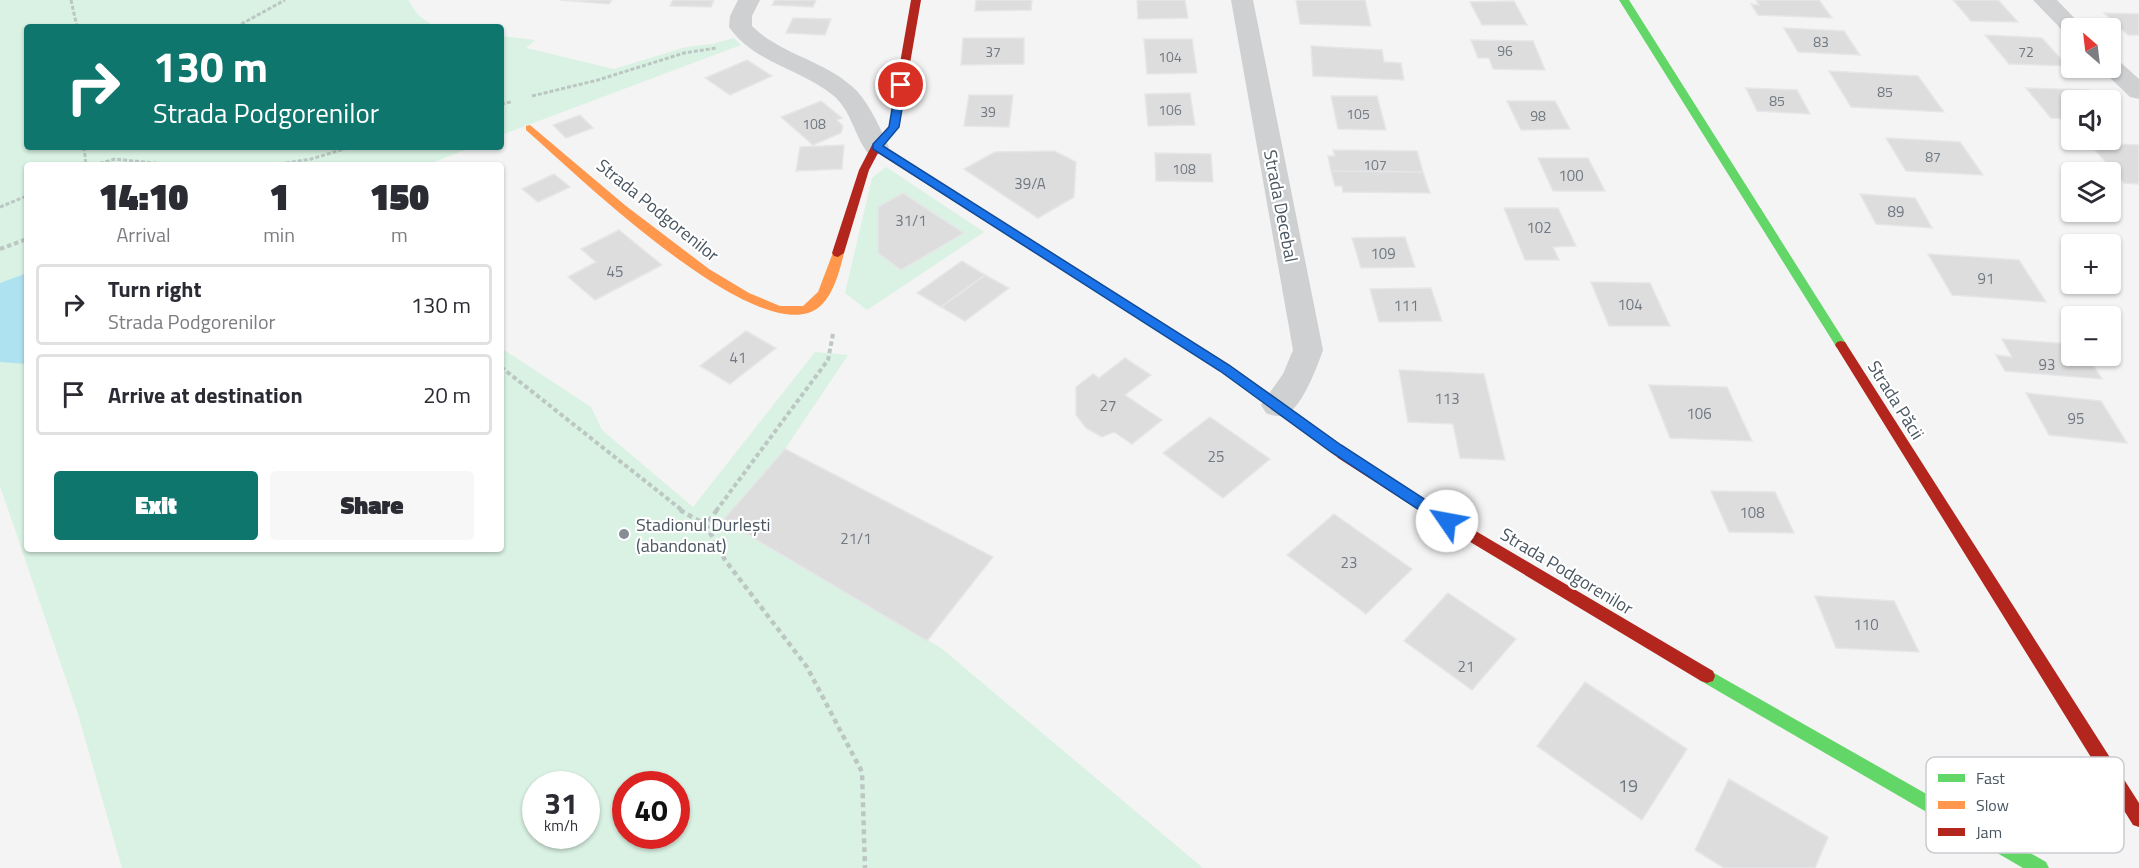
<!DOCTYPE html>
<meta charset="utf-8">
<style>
body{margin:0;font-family:"Titillium Web",sans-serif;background:#f7f7f7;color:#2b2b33;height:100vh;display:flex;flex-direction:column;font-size:22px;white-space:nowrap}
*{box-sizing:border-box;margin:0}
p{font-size:20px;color:#7c7c81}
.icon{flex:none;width:33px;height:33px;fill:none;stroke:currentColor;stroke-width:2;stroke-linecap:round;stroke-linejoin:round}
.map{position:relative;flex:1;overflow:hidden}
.panel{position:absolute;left:24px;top:162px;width:480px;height:390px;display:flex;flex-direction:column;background:#fff;border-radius:6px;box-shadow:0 2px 4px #0004}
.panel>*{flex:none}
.banner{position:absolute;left:24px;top:24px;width:480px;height:126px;border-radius:6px;box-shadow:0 2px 4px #0004;background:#0f766e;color:#fff;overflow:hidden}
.needle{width:39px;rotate:332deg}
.buttons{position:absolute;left:2061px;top:18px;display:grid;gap:12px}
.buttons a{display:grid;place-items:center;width:60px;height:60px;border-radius:6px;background:#fff;box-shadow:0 2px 4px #0004;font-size:30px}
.speed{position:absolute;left:522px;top:771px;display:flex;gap:12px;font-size:30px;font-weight:700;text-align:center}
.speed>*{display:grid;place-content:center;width:78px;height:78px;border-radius:50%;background:#fff;box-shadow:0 2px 4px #0004;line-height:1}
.speed small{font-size:15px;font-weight:400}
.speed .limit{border:9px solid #d22;background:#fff;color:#111}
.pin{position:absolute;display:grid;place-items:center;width:51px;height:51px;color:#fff;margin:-26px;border:3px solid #fff;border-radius:50%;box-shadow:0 2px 6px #0007}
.me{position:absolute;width:66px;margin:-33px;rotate:303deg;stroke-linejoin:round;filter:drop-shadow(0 0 4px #0008)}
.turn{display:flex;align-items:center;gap:21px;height:126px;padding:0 30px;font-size:27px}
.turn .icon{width:78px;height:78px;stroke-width:2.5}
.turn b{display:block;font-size:42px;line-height:51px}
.eta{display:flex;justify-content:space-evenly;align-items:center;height:102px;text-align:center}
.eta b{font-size:36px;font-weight:800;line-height:42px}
.action{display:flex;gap:12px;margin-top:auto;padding:12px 30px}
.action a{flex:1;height:69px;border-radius:6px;background:#0f766e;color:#fff;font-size:24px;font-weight:800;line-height:69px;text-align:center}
.action a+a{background:#f7f7f7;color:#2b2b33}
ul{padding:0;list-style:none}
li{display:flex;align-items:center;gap:18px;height:81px;margin:0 12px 9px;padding:0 18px;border:3px solid #e1e1e2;border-radius:6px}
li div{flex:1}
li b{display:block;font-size:22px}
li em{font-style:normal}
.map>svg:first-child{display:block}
.green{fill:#d9f2e3;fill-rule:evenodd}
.water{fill:#aee2f0}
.building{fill:#ddddde;stroke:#e5e6e7;stroke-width:1.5}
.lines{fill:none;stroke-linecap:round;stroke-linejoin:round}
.path-far2{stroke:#bcc7c4;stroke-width:3;stroke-dasharray:4 2;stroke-linecap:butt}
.path-far1{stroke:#bcc7c4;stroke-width:4;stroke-dasharray:4.5 3;stroke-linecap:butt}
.path{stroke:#bcc7c4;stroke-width:4.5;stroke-dasharray:5 4;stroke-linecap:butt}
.street{fill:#ced0d2;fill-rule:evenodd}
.fast{fill:#63d668;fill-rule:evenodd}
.slow{fill:#ff974d;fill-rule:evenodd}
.jam{fill:#b3261e;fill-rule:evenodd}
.route{fill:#1a73e8;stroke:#114b97;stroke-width:1.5}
.poi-dot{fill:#868d94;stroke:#fff;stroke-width:2}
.labels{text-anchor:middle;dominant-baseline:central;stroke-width:4.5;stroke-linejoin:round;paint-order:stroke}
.far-number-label{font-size:14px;fill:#707881}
.number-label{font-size:15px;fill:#707881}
.street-label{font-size:18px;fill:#4a5661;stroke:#fff}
.poi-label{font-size:18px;fill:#4a5661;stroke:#fff;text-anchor:start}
.near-number-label{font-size:18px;fill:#707881}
.key{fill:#fff;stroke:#c9ccd0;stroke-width:1.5}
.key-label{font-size:16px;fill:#4a5661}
</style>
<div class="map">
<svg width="2139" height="868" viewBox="0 0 2139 868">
<rect width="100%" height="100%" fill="#f4f4f4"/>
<!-- green -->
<path class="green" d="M0 0H408L418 15 435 27H27V147H472L427 165H27V549H501V348L591 407 602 430 693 507 815 352 848 355 785 449 723 520 941 648 1203 868H122L78 714 0 486ZM536 784H586V836H536ZM626 784H676V836H626Z
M501 36 535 40 526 48 614 69 686 47 712 44 734 38 741 45 501 135Z
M886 167 984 232 867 310 845 293 872 178Z"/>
<!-- water -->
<path class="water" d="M27 273V364L0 362V283Z"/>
<!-- building -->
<path class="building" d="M560 0H612L609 4Z
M673 0H714L711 7 670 6Z
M775 0H816L813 7 772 5Z
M976 0H1032L1031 10 975 11Z
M1137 0H1185L1188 18 1138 19Z
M1296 0H1365L1371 26 1300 24Z
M1756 0H1819L1832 18 1758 15 1751 4 1759 5Z
M1953 0H1998L2018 22 1971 21Z
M1514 1 1527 25H1482L1470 2Z
M2104 13 2139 14V35H2128Z
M793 18 831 19 825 35 786 33Z
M1784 28 1844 31 1860 55 1798 52Z
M1985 35 2042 38 2067 66 2009 64Z
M963 38H1024V64L961 65Z
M1144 39H1192L1197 73 1147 74Z
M1471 40 1533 41 1545 70 1493 69 1489 58H1478Z
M1311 46 1382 50 1384 62 1401 63 1404 80 1313 76Z
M747 60 772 76 730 95 705 78Z
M1829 71 1918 76 1944 112 1851 107Z
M1746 88 1797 90 1810 114 1757 111Z
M2026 88 2090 90 2099 100H2072V119L2051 118Z
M1190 93 1195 125 1148 126 1145 94Z
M969 95H1013L1009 127 964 126Z
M1331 96H1377L1386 130 1338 129Z
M821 101 842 118 837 120 843 126 841 133 813 145 781 117Z
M1507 101H1555L1570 129 1521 130Z
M580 115 593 128 566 138 553 125Z
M1886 138 1960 142 1983 175 1906 171Z
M2089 143 2139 145V184L2124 183Z
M844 145 842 169 796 171 800 147Z
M1333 150 1417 151 1423 172 1331 171 1328 156H1335Z
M1054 151 1076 162 1074 197 1038 218 964 169 995 152Z
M1155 153 1211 154 1213 182 1156 181Z
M1538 158H1588L1605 191H1553Z
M1331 171 1423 172 1430 193 1343 192 1342 186H1335Z
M554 174 570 187 538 202 522 189Z
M903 193 964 233 901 270 878 253V207Z
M1860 194 1915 198 1932 228 1876 224Z
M1504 208H1558L1576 246 1553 247 1559 260H1525Z
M619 230 662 265 595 300 568 277 596 262 581 249Z
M1405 237 1415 267 1361 268 1352 238Z
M1928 254 2019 260 2046 302 1952 295Z
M962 261 985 275 941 307 917 293Z
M985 275 1009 288 965 321 941 307Z
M1591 282 1650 283 1670 326H1609Z
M1431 288 1442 321 1379 322 1370 289Z
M746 331 776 348 730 384 700 366Z
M2002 339 2072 344V356H2087L2102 379 2005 371 1996 355 2012 357Z
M1125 358 1151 375 1125 395 1162 420 1132 444 1114 432 1102 437 1086 428 1076 415V387L1093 374 1099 378Z
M1399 370 1484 374 1505 460 1460 458 1453 424 1408 422Z
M1649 385 1727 387 1752 441 1670 438Z
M2026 393 2101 401 2127 443 2049 435Z
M1210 417 1270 459 1223 498 1163 453Z
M785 449 993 557 927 641 723 520Z
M1711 491 1775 492 1794 533 1729 532Z
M1334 514 1412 569 1366 614 1287 555Z
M1448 593 1516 639 1472 690 1404 641Z
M1815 596 1894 601 1919 652 1836 648Z
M1585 682 1687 749 1642 820 1537 746Z
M1729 779 1828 837 1815 868H1724L1695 850Z"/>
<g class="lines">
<!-- path-far2 -->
<path class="path-far2" d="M71 0 77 27
M236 27 285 0
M532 96 598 80 684 53 716 48
M501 104 511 102
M84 147 86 165
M94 165 115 159 173 165
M274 165 311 159 351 147
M0 207 27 196"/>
<!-- path-far1 -->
<path class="path-far1" d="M0 249 27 239
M501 367 683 511
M716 511 828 360 833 334"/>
<!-- path -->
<path class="path" d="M680 510 706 525
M717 510 706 525 725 560 807 667 862 772 865 868"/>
<!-- street -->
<path class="street" d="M738 0H760L752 16V26C781 55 828 61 857 91 871 107 880 128 889 147L885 152 876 155 867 152C854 134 851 111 834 96 801 69 754 63 729 27L730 16Z
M1231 0H1253L1323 350C1317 367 1304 402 1289 413 1282 418 1273 416 1266 413L1261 405 1283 374 1293 350Z
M2033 0H2057L2084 28H2072V34L2065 33Z
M2110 58 2118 60 2139 79V99L2130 97 2100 68H2110Z"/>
<!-- fast -->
<path class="fast" d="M1619 0H1629L1845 342 1847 345 1845 348H1837Z
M1707 669 2046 862 2049 868H2023L1701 681 1699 676 1701 671Z"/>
<!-- slow -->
<path class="slow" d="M530 125 626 206 709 269 749 293 780 306H803L818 292 834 250H842L844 253C839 273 831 307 808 313 740 333 577 175 526 130V126Z
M1096 282 1230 365 1348 450 1350 454 1348 458H1338L1220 371 1092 289 1090 286 1092 283Z"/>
<!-- jam -->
<path class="jam" d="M911 0H921L899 127 882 146 1100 283 1102 286 1100 289H1092L878 153 869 170 844 253 838 257 834 256 832 253 859 170 872 145 889 126Z
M1841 341 1845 342 2139 803V827L2133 825 1837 348 1835 345 1837 342Z
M1343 449 1452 517 1713 671 1715 676 1713 681 1707 683 1701 681 1442 525 1338 458 1336 454 1338 450Z"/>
</g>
<!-- route -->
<path class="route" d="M901 82 906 85 899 127 883 146 1229 365 1341 445 1452 517 1454 521 1452 525H1442L1331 452 1220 371 873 149V144L889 127 896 85Z"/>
<!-- markers -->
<circle class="poi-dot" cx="624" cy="534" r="6"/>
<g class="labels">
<!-- far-number labels -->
<g class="far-number-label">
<text x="1821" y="41">83</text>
<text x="1505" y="50">96</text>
<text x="993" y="51">37</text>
<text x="2026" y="51">72</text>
<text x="1170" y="56">104</text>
<text x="1885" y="91">85</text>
<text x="1777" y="100">85</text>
<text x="1170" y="109">106</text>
<text x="988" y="111">39</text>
<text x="1358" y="113">105</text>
<text x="1538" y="115">98</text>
<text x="814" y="123">108</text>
<text x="1933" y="156">87</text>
<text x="1375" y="164">107</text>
<text x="1184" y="168">108</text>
</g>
<!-- number labels -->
<g class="number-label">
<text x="1571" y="175">100</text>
<text x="1030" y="183">39/A</text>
<text x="1896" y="211">89</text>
<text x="911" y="220">31/1</text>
<text x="1539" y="227">102</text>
<text x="1383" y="253">109</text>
<text x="615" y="271">45</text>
<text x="1986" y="278">91</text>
<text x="1630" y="304">104</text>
<text x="1406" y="305">111</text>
<text x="738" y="357">41</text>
<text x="2047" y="364">93</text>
<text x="1447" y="398">113</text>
<text x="1108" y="405">27</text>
<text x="1699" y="413">106</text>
<text x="2076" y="418">95</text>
<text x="1216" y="456">25</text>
<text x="1752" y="512">108</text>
<text x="856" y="538">21/1</text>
<text x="1349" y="562">23</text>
<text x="1866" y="624">110</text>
<text x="1466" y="666">21</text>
</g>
<!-- street labels -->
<g class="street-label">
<text transform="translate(1281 206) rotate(79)">Strada Decebal</text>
<text transform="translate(658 210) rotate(39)">Strada Podgorenilor</text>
<text transform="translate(1896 400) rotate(58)">Strada Păcii</text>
<text transform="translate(1567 571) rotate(31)">Strada Podgorenilor</text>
</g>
<!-- poi labels -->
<g class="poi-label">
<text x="636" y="524">Stadionul Durlești<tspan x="636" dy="21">(abandonat)</tspan></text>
</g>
<!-- near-number labels -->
<g class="near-number-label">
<text x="1628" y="785">19</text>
</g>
</g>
<!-- legend -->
<rect x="1926" y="757" width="198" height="96" rx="9" class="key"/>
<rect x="1938" y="774" width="27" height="8" fill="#63d668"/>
<rect x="1938" y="801" width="27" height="8" fill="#ff974d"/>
<rect x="1938" y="828" width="27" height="8" fill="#b3261e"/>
<g class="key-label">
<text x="1976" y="784">Fast</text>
<text x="1976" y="811">Slow</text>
<text x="1976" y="838">Jam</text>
</g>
</svg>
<div class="buttons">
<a><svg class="needle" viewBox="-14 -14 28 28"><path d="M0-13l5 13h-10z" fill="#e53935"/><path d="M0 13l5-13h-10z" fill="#7c7c81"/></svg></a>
<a><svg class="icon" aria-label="sound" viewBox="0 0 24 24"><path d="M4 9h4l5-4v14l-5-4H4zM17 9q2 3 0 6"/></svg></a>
<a><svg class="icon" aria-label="layers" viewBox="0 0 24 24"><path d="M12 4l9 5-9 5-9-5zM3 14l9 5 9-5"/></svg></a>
<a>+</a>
<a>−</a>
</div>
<div class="speed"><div>31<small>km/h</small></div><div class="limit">40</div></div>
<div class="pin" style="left:901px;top:85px;background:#d93025"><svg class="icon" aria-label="arrive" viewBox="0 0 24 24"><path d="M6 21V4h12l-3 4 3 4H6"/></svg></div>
<svg class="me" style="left:1447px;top:521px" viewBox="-20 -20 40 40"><circle r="19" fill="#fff"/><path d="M0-13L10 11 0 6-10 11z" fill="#1a73e8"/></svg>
<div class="banner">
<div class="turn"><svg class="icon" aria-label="right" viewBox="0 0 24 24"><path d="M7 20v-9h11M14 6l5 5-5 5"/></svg><div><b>130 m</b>Strada Podgorenilor</div></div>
</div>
<section class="panel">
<div class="eta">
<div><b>14:10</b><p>Arrival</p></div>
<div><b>1</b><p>min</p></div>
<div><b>150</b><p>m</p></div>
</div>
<ul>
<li><svg class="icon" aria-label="right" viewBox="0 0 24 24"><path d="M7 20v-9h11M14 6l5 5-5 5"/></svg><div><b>Turn right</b><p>Strada Podgorenilor</p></div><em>130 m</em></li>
<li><svg class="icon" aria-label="arrive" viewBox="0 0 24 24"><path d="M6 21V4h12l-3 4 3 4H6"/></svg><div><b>Arrive at destination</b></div><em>20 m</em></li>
</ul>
<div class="action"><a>Exit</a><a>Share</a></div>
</section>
</div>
